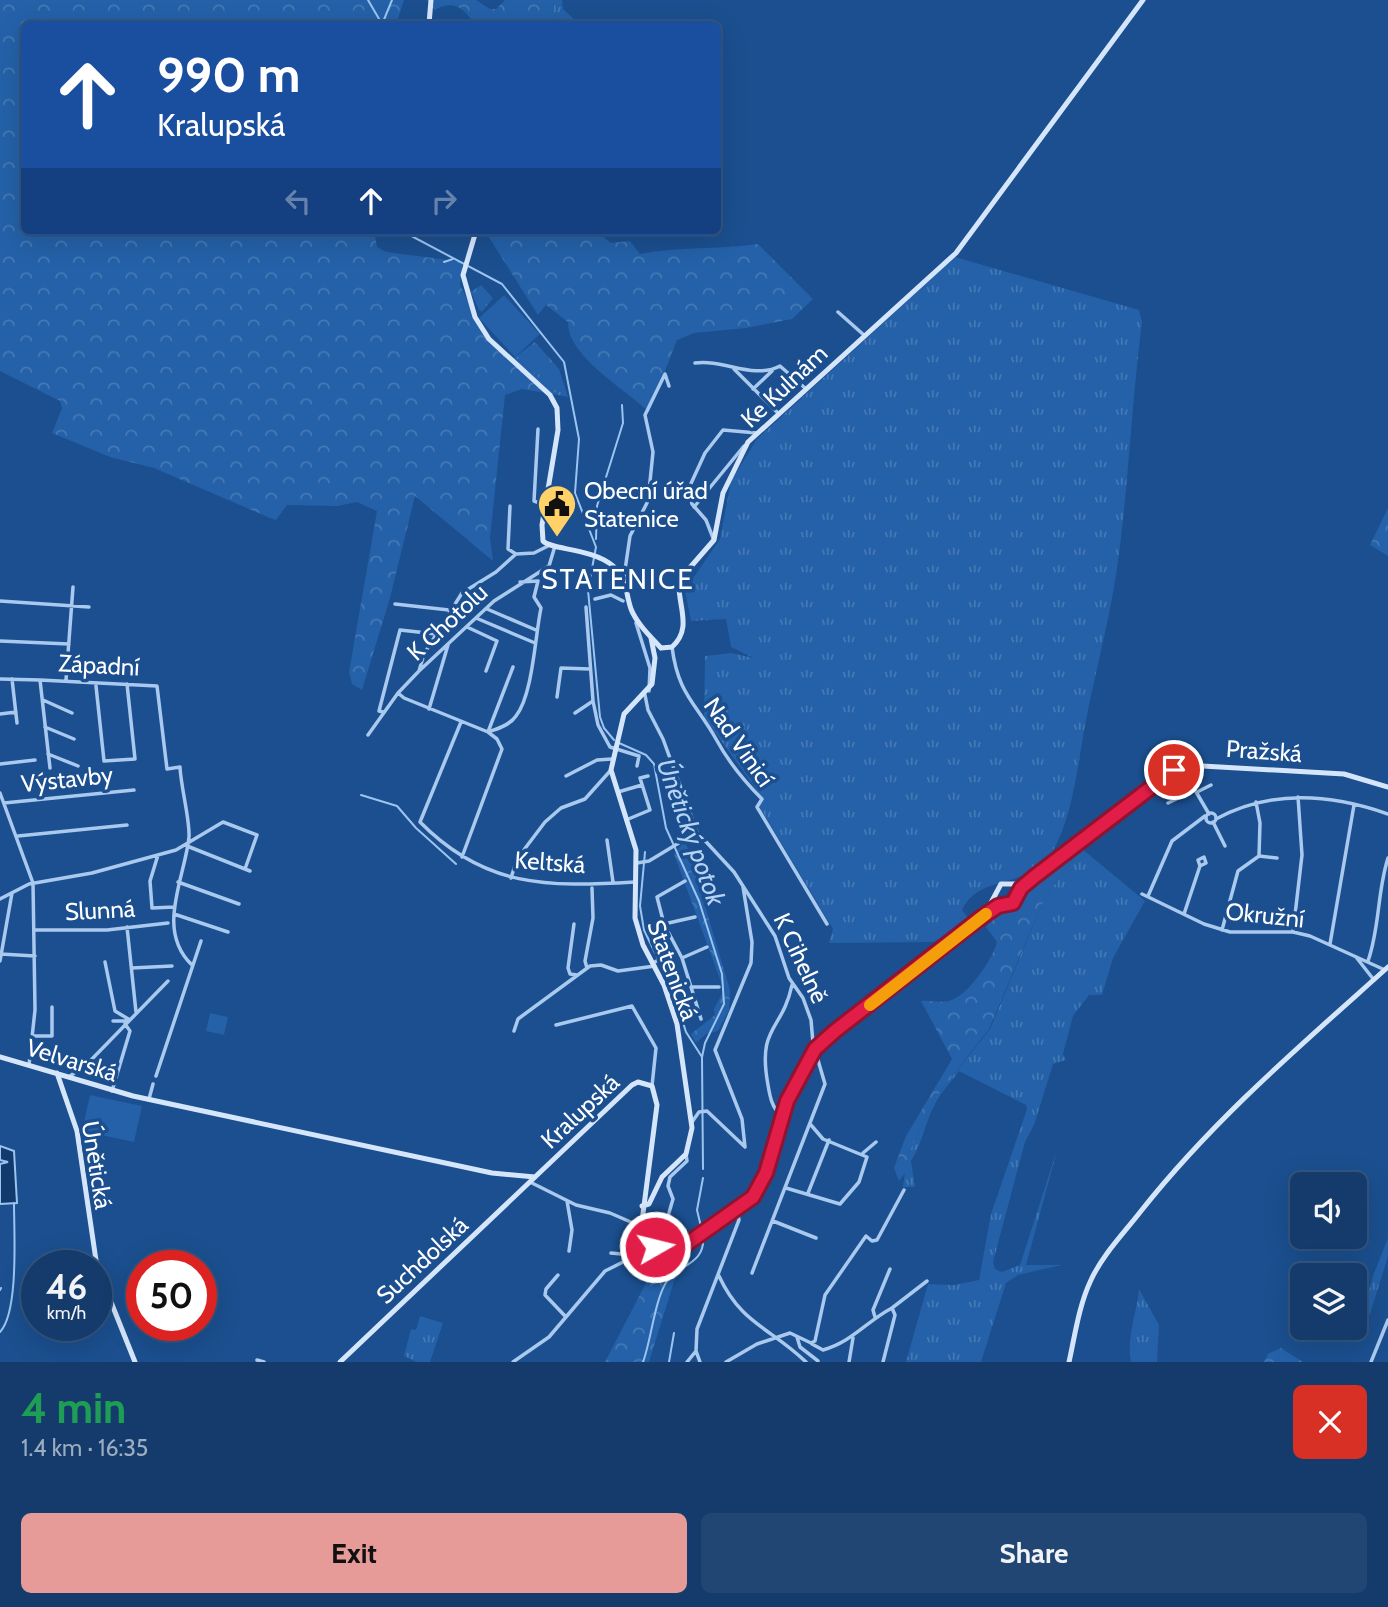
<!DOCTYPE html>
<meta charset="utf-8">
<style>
body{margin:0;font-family:Cabin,sans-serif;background:#214673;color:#f1f3f6;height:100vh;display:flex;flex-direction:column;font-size:26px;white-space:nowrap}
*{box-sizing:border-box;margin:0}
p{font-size:23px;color:#9dadc1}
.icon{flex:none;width:38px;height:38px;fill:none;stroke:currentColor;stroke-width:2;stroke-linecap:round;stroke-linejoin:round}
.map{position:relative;height:1362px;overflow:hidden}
.side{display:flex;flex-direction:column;background:#143b6b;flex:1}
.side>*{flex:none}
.top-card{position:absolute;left:21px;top:21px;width:700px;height:214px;border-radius:10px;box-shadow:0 7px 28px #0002,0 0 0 2px #33557e;background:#1a4fa0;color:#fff;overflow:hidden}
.controls{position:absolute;left:1290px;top:1172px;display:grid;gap:14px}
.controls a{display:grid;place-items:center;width:77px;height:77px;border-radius:10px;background:#143b6b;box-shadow:0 7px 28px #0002,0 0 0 2px #33557e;font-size:35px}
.speed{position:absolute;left:21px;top:1250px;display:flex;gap:14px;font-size:35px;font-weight:700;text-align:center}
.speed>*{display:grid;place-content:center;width:91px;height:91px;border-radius:50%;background:#143b6b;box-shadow:0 7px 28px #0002,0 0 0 2px #33557e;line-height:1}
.speed small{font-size:18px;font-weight:400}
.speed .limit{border:10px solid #d22;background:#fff;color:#111}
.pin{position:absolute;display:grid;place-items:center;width:60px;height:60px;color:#fff;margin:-30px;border:4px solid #fff;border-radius:50%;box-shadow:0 2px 7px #0007}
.me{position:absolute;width:77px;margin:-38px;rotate:82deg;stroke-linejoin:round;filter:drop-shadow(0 0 5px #0008)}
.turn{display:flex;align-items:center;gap:24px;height:147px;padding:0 21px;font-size:32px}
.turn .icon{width:91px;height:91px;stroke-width:2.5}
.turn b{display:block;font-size:49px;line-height:60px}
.lanes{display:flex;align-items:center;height:66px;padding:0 21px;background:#0003;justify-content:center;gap:35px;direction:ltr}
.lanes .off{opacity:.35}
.round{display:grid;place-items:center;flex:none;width:74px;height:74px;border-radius:10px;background:#214673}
.head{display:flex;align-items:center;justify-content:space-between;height:119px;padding:0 21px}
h1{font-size:42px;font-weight:700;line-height:52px;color:#1e9e55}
.primary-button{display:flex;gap:14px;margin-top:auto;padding:14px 21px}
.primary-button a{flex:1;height:80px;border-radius:10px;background:#e69b98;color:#111;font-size:28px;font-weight:700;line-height:80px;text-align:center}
.primary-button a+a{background:#214673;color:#f1f3f6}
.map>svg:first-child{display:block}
.grass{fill:url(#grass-tufts)}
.forest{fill:url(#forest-crowns)}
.pitch{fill:#2461a8}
.water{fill:#123a6d;stroke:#9cc4f0;stroke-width:2}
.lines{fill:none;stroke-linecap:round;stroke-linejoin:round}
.stream{stroke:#9cc4f0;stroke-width:2}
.street{stroke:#a9c9ee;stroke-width:3.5}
.secondary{stroke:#d6e6fa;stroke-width:5}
.route-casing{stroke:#92132f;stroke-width:18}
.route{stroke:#e11d48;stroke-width:12}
.slow{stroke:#f59e0b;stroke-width:12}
.labels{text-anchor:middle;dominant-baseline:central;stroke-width:7;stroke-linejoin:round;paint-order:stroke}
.street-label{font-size:24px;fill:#fff;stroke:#1b4f8f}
.poi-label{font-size:24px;fill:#fff;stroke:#1b4f8f;text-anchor:start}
.water-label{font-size:26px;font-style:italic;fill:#b5d3f5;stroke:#1b4f8f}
.quarter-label{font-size:28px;letter-spacing:2px;fill:#fff;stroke:#1b4f8f}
</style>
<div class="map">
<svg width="1388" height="1362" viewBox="0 0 1388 1362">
<defs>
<pattern id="grass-tufts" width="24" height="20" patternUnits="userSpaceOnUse" patternTransform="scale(1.75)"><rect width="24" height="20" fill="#2461a8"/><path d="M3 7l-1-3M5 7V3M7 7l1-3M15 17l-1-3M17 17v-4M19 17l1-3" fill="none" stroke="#4579b5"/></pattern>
<pattern id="forest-crowns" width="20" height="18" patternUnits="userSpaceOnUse" patternTransform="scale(1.75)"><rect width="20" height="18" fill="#2461a8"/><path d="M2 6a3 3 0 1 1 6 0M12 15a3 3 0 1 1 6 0" fill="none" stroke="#4579b5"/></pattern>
</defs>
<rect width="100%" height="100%" fill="#1b4f8f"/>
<!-- grass -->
<path class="grass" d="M553 0H562L563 9 579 24H555Z
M955 257 1139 310 1142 322C1132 399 1129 477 1119 554 1112 610 1097 665 1086 720 1078 762 1074 811 1054 849 1030 892 979 872 962 910L969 919 966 924 934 942 829 943 833 929 759 806 761 796 704 717 705 656 731 653 754 658 731 647 726 619 691 621 685 590 720 539 731 481 757 439Z
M481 285 493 298 482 312 479 310 471 292Z
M535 342 559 369 568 397 558 395 515 357Z
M1081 848 1145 901 1113 958 1102 995H1089L1073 1016 1063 1054 1066 1060 1053 1064 1034 1125 1025 1142 993 1262 995 1269 1002 1272 1020 1265 1058 1147 1026 1265H1061L1018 1275 1006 1283 981 1362H906L928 1284 954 1285 979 1280 991 1214 1027 1109 1026 1105 959 1071C952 1081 942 1091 936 1102 925 1121 923 1143 911 1161L915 1187H903L907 1157 933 1101 990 1029 1045 897Z
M1388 1238V1256L1370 1314 1363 1312 1373 1276Z
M1139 1289 1159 1325 1157 1362H1131C1126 1338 1137 1312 1139 1289Z
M420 1316 443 1323 430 1362H417L404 1356 411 1329 416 1330Z"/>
<!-- forest -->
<path class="forest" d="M0 0H404L398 19 404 22 403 24H24V231H374L377 247 386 252 463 262 460 285 482 330 508 361 515 357 558 395 522 389 505 395 490 538 493 561 415 496 390 598 362 690 352 684 349 672 377 511 357 502 337 506 287 505 276 520 270 518 154 468 110 457 52 433 62 408 60 401 0 371Z
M427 0H476L490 9H496L505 0H553L555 24 473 22C463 7 452 0 435 10Z
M485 231H596L611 243 630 241 640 254C679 246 718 250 758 244L813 299 792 319 746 328 694 333 677 340 649 412C625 389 567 356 568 322L546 305 538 315Z
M1388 508V556L1370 545Z
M684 842 710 881 700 889 730 990 729 1010 718 1031 706 1034 696 1043 691 1034 715 1015 714 1009 724 990 674 854Z
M1081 848 1045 897 989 1029 933 1101 907 1157 906 1172 899 1181 894 1168 906 1136 952 1059 921 1001C929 1000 940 1003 949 1001 967 997 993 959 997 942L986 927 997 914 1015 907 1029 887Z
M661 1270 675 1278 649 1362H605L647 1281Z
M1281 1348 1303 1362H1264L1268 1354Z"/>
<!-- pitch -->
<path class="pitch" d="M504 295 540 334 515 357 479 318Z
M210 1013 228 1017 224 1035 206 1031Z
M90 1095 142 1106 134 1142 82 1131Z"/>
<!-- water -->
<path class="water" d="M0 1146 14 1151 17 1203 0 1204V1164L8 1162 0 1160Z"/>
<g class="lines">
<!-- stream -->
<path class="stream" d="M368 0 382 24
M383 22 392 0
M402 231 502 284 564 362 579 439 575 493 596 547 588 590 600 717 604 728 614 740
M444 262 453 259
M596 539 597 506 623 423 622 405
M619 743 646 755 654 764 666 828 699 901 722 974 724 1004 705 1043 702 1057 703 1169
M361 795 397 806 416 828 456 864
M645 852 640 906 644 930 672 988 686 1032 702 1057
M702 1231 697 1210 703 1178
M0 1290 1 1288
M0 1332C19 1312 14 1232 14 1203
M643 1362C651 1341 655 1298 667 1281 679 1265 706 1264 703 1236
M669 1362 674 1333"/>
<!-- street -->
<path class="street" d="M838 312 865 336
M695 363C724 359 753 380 780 366L805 388
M734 369 778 413
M753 389 772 371
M538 429 534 501 545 505
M510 506 508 549 516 554
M694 507 744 446
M713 538 706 520 692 504 688 490 705 453 723 430 757 433
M624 577 630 536 648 501 653 452 645 415 665 374 669 386
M595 599 611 595 623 601
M0 601 89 607
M395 604 449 610
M586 607 593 701 598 725 610 747 639 756 637 766
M487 609 536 630
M476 618 535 643
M636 623 650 668 649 691
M467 627 497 641 486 671
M0 641 69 644
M672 647C678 694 695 702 716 739 729 763 743 780 762 799L757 807 827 924
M419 671 424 654 462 593 496 572 516 554 534 553 548 546
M0 679 40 680 50 768
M12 679 17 723
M40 680 157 686 167 769 180 767C181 788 190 820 189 837 185 878 155 930 192 965
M66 680 73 587
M96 686 104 761 135 759 127 684
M398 693 404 698 488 732C498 729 510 725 516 716 533 694 535 636 541 608L534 597 538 581 520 582
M645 695 648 710 663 739 697 832 734 872 775 936 789 978 803 998 811 1020 813 1043 825 1084 752 1273
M557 697 561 668 590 669
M43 700 72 713
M429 709 448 645
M383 712 379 711 400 630 436 634
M575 713 593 701
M0 714 16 712
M461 722 420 822C485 888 547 887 635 882
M45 727 74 739
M368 735 398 693 419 671 494 601 549 566 555 546
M48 754 78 766
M0 764 35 760
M566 776 597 760 612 759
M618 792 642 785
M1197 792 1211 785
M0 793 33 883 35 1010 29 1065
M4 803 134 790
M1168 803 1195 790 1209 814
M1206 818a5 5 0 1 1 10 0a5 5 0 1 1-10 0Z
M1216 819C1271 789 1331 794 1388 814
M626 820 650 810 640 778 648 776
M1213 822 1225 846
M18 836 127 825
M607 840 613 882
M187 846 250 871
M158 855 150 881 152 908 174 907
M1259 856 1277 858
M462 857 502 749 497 739 488 732 513 667
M637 863 649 861 697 832
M511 878 517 859 545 822 561 808 585 799 611 770
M685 881 657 897 664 924 682 958 701 1019
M178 882 239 904
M1142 894 1204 924 1230 932H1293L1310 936 1385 970
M1148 896 1172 841 1205 816
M0 899 29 884 92 873 176 850 223 822 257 835 245 869
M174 914 228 932
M1184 914 1200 866 1198 860 1204 857 1206 863 1200 866
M574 924 568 968 570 974 577 975
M664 924 695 917
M127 927 136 1012
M34 930H107L168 923
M1222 930 1238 871 1259 856 1260 823 1256 802
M1293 932 1302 855 1298 797
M1330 944 1354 805
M1 954 35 956
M1356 957 1374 980
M682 958 707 947
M0 961 12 893
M1368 961C1380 927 1377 892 1388 858
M105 962 115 1011 130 1020
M653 963 677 950
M132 968 172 966
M587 968 585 961 593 918 592 888
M692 987H719
M113 1021H128
M556 1025 632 1006 656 1048 652 1086
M514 1031 518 1019 590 966 601 965 618 971 655 966
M32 1036H52V1007
M156 1076 201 941
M69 1077 91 1060 168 981
M112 1091 130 1031 125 1024
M149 1099 153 1084
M781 1115C772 1108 770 1097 768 1085 757 1025 782 1032 792 985
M692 1122 699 1112 707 1111 745 1147 742 1119 715 1050 751 963 752 942 743 887
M863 1153 876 1142
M530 1182 576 1205 610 1213 640 1226
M786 1188 840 1204 859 1182 867 1157 823 1139 811 1125
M808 1193 829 1140
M567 1201 572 1230 569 1251
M773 1221 816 1238
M672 1237 666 1223 673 1199 668 1186 670 1177 687 1161 686 1154
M611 1253 631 1255
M558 1275 546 1289 545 1295 566 1317
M719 1276C741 1324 771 1328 806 1362
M892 1308 927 1281
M875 1317 873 1310 890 1269
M797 1337 800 1347 818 1361
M812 1344 823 1350C852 1342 867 1321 892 1308L895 1315 883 1362
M257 1360 264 1362
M513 1362 549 1337 605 1271 639 1254 648 1243
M687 1362 696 1351
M700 1362 696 1351 697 1329 739 1220 737 1209
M726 1362 757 1344 790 1333 811 1343 815 1341 825 1295 866 1236 872 1241 877 1240 904 1190
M849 1362 853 1338
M1371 1362 1388 1320"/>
<!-- secondary -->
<path class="secondary" d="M429 24 431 0
M476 231 463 275 475 317 489 339 550 395 557 408 558 430 542 525 543 541C551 550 592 548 613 566 628 579 625 592 631 609 637 624 651 637 661 648
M661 648 672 647C692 629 679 608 679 586L687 571 714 540 723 493 748 442 956 253 1143 0
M986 912 1001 884H1017L1034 876 1144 791 1185 765 1344 774 1388 787
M0 1057 133 1096 492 1173 535 1177
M57 1073 77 1131 97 1267 135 1362
M642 1206 649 1204 662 1177 686 1154 692 1128 677 1024 664 985 643 945 635 918 636 850 611 770 624 714 652 684 655 658 651 638
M340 1362 632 1085 638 1082 652 1086 657 1105 641 1229 650 1245 670 1248 695 1239 757 1192 766 1173 784 1108 818 1045 979 919 998 906 1013 903 1021 888 1034 876
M1069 1362C1075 1335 1079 1305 1091 1280 1103 1254 1124 1233 1141 1211 1214 1119 1301 1045 1388 967"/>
</g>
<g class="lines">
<!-- route casing -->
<g class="route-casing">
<path id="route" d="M655 1247 670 1248 688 1243 753 1197 766 1173 787 1101 815 1049 835 1031 979 919 998 906 1013 903 1021 888 1034 877 1174 770"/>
</g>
<!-- route -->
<use href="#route" class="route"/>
<!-- slow -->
<path class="slow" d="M870 1005 986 914"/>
</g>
<!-- icons -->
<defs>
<g id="civic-pin" transform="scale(2.0125)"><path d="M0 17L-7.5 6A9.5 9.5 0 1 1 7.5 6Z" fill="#ffd166" stroke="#1b4f8f"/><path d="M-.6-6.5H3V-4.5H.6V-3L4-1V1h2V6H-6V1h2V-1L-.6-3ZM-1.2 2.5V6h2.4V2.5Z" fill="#111"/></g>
</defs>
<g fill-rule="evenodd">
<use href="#civic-pin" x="557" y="504"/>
</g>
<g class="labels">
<!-- street labels -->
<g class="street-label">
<text transform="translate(784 386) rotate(-43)">Ke Kulnám</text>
<text transform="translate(447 622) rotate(-43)">K Chotolu</text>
<text transform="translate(99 665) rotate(3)">Západní</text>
<text transform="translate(739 742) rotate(55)">Nad Vinicí</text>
<text transform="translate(1264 751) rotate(4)">Pražská</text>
<text transform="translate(67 779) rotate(-6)">Výstavby</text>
<text transform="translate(550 862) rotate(4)">Keltská</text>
<text transform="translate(100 910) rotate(-3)">Slunná</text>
<text transform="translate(1265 915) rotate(6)">Okružní</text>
<text transform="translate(801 958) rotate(65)">K Cihelně</text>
<text transform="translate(673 970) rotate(70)">Statenická</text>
<text transform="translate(72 1060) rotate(17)">Velvarská</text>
<text transform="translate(580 1111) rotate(-43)">Kralupská</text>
<text transform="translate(97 1165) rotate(81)">Únětická</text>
<text transform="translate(422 1260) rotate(-43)">Suchdolská</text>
</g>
<!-- poi labels -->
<g class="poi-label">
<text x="584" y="490">Obecní úřad<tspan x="584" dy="28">Statenice</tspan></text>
</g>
<!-- water labels -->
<g class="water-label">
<text transform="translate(691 832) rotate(70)">Únětický potok</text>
</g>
<!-- quarter labels -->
<g class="quarter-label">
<text x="618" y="579">STATENICE</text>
</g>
</g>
</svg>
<div class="controls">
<a><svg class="icon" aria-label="sound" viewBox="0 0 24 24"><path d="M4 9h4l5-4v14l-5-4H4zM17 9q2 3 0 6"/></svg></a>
<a><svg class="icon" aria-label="layers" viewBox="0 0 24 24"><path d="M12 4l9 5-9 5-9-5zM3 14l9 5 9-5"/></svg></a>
</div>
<div class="speed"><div>46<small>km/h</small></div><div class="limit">50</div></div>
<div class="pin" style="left:1174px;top:770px;background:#d93025"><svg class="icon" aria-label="arrive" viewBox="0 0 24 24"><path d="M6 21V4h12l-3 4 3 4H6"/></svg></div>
<svg class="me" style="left:655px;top:1247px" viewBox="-20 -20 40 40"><circle r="17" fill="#e11d48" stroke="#fff" stroke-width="3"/><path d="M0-11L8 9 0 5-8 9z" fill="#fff"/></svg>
<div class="top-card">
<div class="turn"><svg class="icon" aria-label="ahead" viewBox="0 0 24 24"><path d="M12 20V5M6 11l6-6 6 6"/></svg><div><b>990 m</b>Kralupská</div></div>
<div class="lanes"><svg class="icon off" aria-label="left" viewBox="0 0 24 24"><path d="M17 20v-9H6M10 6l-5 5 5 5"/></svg><svg class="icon" aria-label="ahead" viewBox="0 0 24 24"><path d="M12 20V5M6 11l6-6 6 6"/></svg><svg class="icon off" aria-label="right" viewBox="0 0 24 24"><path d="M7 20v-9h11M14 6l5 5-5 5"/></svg></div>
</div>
</div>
<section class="side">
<div class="head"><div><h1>4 min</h1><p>1.4 km · 16:35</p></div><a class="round" style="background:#d93025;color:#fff"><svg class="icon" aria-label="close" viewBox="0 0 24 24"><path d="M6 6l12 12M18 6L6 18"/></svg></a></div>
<div class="primary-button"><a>Exit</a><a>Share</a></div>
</section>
